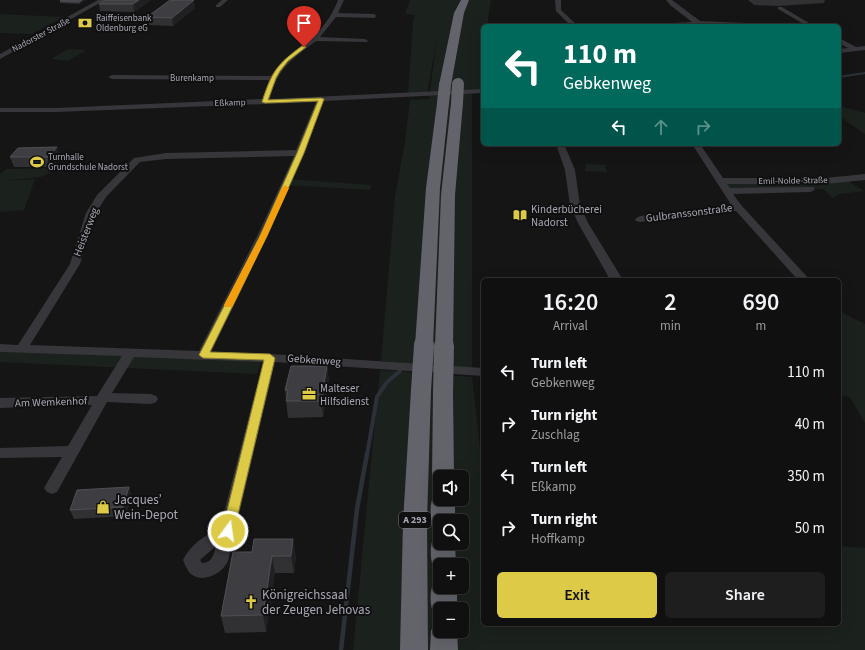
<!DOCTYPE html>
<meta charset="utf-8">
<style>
body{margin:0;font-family:"Source Sans 3",sans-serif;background:#1e1e1e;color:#f1f3f6;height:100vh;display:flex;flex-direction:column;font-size:15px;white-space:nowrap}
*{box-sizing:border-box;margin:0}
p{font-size:13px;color:#9c9d9f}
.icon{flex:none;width:22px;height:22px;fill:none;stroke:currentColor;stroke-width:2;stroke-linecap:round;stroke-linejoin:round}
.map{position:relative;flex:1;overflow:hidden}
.panel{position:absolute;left:481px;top:278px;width:360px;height:348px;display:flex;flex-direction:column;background:#101010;border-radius:6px;box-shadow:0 4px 16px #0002,0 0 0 1px #303030}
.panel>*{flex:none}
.banner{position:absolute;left:481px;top:24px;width:360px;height:122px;border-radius:6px;box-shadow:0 4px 16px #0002,0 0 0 1px #303030;background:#00695c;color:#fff;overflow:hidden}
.controls{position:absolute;left:433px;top:470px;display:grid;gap:8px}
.controls a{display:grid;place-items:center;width:36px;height:36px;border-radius:6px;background:#101010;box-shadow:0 4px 16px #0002,0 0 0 1px #303030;font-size:20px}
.pin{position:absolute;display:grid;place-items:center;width:34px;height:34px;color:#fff;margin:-41px -17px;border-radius:50% 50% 50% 0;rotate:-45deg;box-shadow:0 0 4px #0007}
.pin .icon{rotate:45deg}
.me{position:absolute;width:44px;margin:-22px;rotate:14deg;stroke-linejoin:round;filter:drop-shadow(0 0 3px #0008)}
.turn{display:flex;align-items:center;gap:14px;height:84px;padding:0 16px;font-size:18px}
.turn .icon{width:52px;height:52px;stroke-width:2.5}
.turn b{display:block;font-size:28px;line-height:34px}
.lanes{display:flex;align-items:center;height:38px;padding:0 16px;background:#0003;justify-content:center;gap:20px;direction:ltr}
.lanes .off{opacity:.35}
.eta{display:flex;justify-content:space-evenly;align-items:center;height:68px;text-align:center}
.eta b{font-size:24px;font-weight:600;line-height:28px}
.cta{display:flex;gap:8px;margin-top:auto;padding:8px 16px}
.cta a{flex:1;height:46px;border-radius:6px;background:#ddca46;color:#111;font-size:16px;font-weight:600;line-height:46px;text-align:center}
.cta a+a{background:#1e1e1e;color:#f1f3f6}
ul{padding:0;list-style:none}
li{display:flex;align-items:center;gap:12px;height:52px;padding:0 16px}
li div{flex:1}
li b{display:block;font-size:15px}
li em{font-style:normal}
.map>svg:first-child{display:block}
.green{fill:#1b211d;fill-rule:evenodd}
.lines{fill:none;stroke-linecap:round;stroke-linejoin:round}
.stream-far2{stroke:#2c3139;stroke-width:2}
.stream-far1{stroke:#2c3139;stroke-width:4}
.stream{stroke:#2c3139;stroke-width:4.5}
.minor{fill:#36363b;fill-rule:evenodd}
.highway{fill:#63636b;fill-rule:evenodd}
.highway-bridge-far1{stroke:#63636b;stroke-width:12}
.highway-bridge{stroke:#63636b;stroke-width:20}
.wall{fill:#313134}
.shaded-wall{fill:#202022}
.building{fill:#3e3e42;stroke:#4e4f54}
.route{fill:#ddca46;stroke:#90832e}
.slow{fill:#f59e0b}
.labels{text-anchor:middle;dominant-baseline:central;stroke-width:4;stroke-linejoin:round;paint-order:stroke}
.far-poi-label{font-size:9px;fill:#a8a9b5;stroke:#101011;text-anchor:start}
.far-street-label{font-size:9px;fill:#a8a9b5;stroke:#101011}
.shield{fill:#101011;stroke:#7a7b84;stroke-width:1}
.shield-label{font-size:10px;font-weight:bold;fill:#a8a9b5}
.poi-label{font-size:11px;fill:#a8a9b5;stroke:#101011;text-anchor:start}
.street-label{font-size:11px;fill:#a8a9b5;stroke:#101011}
.near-poi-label{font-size:13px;fill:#a8a9b5;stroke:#101011;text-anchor:start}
</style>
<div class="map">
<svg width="865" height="650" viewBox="0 0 865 650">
<rect width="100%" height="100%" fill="#151516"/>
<!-- green -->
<path class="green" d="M410 0H491L487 26H483V89L472 93V369L381 361 395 197 405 142 410 100 429 99 437 38 427 93 408 95 413 22 415 15 405 14Z
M0 14 64 17 32 34 0 33Z
M68 49 86 50 68 61 51 59Z
M839 106 865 113V134L839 116Z
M586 164 605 165 607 172 585 171Z
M60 168 41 177 3 181 35 179 24 210 0 212V174L6 169Z
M289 179 372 185 370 190 286 185Z
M845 179 864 191 840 194 833 198 823 189 727 191 722 181Z
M839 311 865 324V423L850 397 839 395Z
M0 352 130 355 261 361 257 374 0 362Z
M380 370 472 377 483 474V624H839V546L865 548V650H353ZM440 477H462V499H440ZM440 521H462V543H440ZM440 565H462V587H440ZM440 609H462V631H440Z"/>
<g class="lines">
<!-- stream-far2 -->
<path class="stream-far2" d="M839 77 865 73"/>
<!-- stream-far1 -->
<path class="stream-far1" d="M367 455 377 397 387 382 400 371"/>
<!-- stream -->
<path class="stream" d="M341 650 357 509 367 454"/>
<!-- minor -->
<path class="minor" d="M98 0H105L0 59V54Z
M222 0H228L220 7H216V5Z
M338 0H344L338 13 374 14 377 16 374 18 336 17 320 37 365 39 368 41 367 42 316 41C292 59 277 69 270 99L483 89V93L324 101C291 187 252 270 211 352L270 354 483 368V376L275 362 228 561C223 573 203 584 191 574 187 571 185 564 183 560 191 544 204 536 220 528L263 362 134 357 112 393 151 394 156 396 158 399 156 402 151 404 107 402 57 492 52 494 47 492 44 488 62 457 0 458V448L68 446 92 405 0 408V398L97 396 122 356 0 352V344L18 345 70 264 86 213 97 195 134 158 166 153 296 150 316 102 56 112H0V108H56L262 99 269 80 112 79 108 77 112 75 271 76C282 57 301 48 316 34 326 24 333 13 338 0ZM294 156 261 228 199 351 30 345 80 264 96 213 106 197 140 162 166 159ZM216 546C214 554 212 563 202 563L200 560Z
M555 0H561V10L578 26H571L556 11Z
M666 0H672L700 21 772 24 775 26H653L656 24 692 22 670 5Z
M778 7H782L814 26H807L778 9Z
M839 38 856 47 865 46V50L839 53V49L848 48 839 43Z
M556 144H564L575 170 580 205 588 223 623 280H611L608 276 578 223 570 205 565 170Z
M692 144H700L723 178H825L865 174V180L825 184H727L730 188 813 187 815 189 813 191 810 192 733 194 742 206 810 280H798L736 211 640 222 636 221 635 219 640 216 732 206Z"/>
<!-- highway -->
<path class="highway" d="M461 0H469L464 13 451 85 445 88 439 85 454 13Z
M443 100 447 101 449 103 440 188 433 345 431 349 424 351 417 349 415 345 426 188 437 103 439 101Z
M457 100 461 101 463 103 455 195 453 346 451 350 444 352 437 350 435 346 441 195 451 103 453 101Z
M421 383 428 385 431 390 427 522 428 650H400L403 522 411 390 414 385Z
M443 385 450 387 453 392 454 477H440V484L435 483 432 477 433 392 436 387Z
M440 491V499H455V521H440V529L435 528C429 518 429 503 435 493Z
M440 534V543H455L456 565H440V574L435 572C430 561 429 547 434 536Z
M440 577V587H457V609H440V619L435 617C429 605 429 591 435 579Z
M440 620V631H457L458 650H430L431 631 435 622Z"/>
<!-- highway-bridge-far1 -->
<path class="highway-bridge-far1" d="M443 103 445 85
M457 103 458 84"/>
<!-- highway-bridge -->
<path class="highway-bridge" d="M421 390 424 345
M443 392 444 346"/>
</g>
<!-- wall -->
<path class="wall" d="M86 0 80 4 60 3V1Z
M151 0 134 12 100 11 99 4Z
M748 0H825L824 3 778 6 754 5Z
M195 8 173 26 149 25 147 17Z
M10 157H60L52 167H14Z
M327 366 329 382 323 417 288 418 286 401V397L285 390Z
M129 487 131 495 126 516 74 519 70 510Z
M233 552 296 556 294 573H275L266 632 225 633 221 616Z"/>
<!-- shaded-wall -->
<path class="shaded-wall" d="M82 0H86L80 4 79 2Z
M139 0H151L134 12 133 4Z
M194 0 195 8 173 26 172 18Z
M57 147 60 157 52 167 49 157Z
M327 366 329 382 323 417 321 401Z
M129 487 131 495 126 516 123 507Z
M293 539 296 556 294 573 291 556Z
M272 556 275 573 266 632 263 615Z"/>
<!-- building -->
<path class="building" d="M61 0H82L79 2 60 1Z
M105 0H139L133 4H99Z
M170 0H194L172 18 147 17Z
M57 147 49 157H10L18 148Z
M291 366H327L321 401H286L288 390H285Z
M129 487 123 507 70 510 77 490Z
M254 539H293L291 556H272L263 615 221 616 233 552H252Z"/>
<!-- route -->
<path class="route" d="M302 46 306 47 288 61 280 71 276 78 268 100 321 98 324 99 304 153 267 236 210 352 270 354 275 358 234 531 233 534 228 536 224 534 222 531 264 360 203 358 199 355 260 236 297 153 318 101 265 103 262 102C272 72 276 65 302 46Z"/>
<!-- slow -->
<path class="slow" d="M285 185 289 188 267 236 233 305 232 307H225L224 305 260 236 282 188Z"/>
<!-- icons -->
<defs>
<g id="bank-bare" transform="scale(1.08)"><path d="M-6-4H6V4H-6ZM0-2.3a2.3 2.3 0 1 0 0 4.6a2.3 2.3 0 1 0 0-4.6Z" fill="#ddca46" stroke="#101011" stroke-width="2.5" paint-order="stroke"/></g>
<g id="stadium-bare" transform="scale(1.08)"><path d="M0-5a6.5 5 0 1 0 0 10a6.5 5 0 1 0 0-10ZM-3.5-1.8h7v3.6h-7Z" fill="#ddca46" stroke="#101011" stroke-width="2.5" paint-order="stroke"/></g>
<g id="library-bare" transform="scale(1.08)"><path d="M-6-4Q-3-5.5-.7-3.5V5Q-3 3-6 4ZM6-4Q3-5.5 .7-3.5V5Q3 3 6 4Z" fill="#ddca46" stroke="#101011" stroke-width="2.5" paint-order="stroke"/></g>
<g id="office-bare" transform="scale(1.08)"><path d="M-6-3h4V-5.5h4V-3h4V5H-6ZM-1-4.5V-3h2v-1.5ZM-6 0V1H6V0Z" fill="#ddca46" stroke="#101011" stroke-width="2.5" paint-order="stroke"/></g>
<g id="shop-bare" transform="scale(1.08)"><path d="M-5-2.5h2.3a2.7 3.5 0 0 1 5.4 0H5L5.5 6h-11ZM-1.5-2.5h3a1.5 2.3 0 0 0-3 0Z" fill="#ddca46" stroke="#101011" stroke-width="2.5" paint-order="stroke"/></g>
<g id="church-bare" transform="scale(1.08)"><path d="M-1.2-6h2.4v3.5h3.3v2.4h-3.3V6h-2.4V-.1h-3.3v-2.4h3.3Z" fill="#ddca46" stroke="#101011" stroke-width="2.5" paint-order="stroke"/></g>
</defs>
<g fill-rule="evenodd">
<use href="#bank-bare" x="85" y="23"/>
<use href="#stadium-bare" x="37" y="162"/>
<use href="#library-bare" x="520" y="215"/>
<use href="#office-bare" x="309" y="394"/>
<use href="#shop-bare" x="103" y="507"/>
<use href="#church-bare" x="251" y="602"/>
</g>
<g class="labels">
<!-- far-poi labels -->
<g class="far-poi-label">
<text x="96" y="18">Raiffeisenbank<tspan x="96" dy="10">Oldenburg eG</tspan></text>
<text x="48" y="157">Turnhalle<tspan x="48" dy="10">Grundschule Nadorst</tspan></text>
</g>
<!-- far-street labels -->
<g class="far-street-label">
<text transform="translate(41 35) rotate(-28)">Nadorster Straße</text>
<text x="192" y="78">Burenkamp</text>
<text transform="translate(230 103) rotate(-2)">Eßkamp</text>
<text transform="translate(793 181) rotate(-1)">Emil-Nolde-Straße</text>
</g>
<!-- shield labels -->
<rect class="shield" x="399" y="512" width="32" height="16" rx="3"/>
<g class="shield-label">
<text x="415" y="520">A 293</text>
</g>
<!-- poi labels -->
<g class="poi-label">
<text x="531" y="209">Kinderbücherei<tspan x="531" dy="13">Nadorst</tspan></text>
<text x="320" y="388">Malteser<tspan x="320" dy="13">Hilfsdienst</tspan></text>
</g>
<!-- street labels -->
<g class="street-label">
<text transform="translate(689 213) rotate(-7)">Gulbranssonstraße</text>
<text transform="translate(86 232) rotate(-69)">Heisterweg</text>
<text transform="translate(314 360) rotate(4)">Gebkenweg</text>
<text transform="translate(51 402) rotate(-2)">Am Wemkenhof</text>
</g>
<!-- near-poi labels -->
<g class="near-poi-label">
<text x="114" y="500">Jacques’<tspan x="114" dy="15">Wein-Depot</tspan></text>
<text x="262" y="595">Königreichssaal<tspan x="262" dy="15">der Zeugen Jehovas</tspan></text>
</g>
</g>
</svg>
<div class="controls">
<a><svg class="icon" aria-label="sound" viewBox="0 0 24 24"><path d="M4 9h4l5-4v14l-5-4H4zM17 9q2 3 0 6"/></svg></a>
<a><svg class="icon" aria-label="search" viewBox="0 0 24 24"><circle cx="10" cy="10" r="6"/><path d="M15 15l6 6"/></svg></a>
<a>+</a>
<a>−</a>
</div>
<div class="pin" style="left:304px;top:47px;background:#d93025"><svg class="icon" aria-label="arrive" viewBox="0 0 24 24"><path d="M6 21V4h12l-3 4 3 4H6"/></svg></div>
<svg class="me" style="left:228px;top:531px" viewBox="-20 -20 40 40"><circle r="17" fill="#ddca46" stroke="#fff" stroke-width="3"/><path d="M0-11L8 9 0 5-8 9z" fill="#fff"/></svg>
<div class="banner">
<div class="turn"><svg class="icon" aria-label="left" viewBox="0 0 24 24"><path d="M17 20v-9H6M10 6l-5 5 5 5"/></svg><div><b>110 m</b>Gebkenweg</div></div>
<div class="lanes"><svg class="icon" aria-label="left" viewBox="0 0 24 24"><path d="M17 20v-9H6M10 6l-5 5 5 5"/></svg><svg class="icon off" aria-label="ahead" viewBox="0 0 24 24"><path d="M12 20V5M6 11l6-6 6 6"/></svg><svg class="icon off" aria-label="right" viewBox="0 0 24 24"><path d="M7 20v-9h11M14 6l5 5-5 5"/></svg></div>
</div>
<section class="panel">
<div class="eta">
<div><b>16:20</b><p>Arrival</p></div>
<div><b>2</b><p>min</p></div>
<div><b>690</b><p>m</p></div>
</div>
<ul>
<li><svg class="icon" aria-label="left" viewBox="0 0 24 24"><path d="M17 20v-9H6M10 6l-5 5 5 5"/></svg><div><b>Turn left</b><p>Gebkenweg</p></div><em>110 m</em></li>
<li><svg class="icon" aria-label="right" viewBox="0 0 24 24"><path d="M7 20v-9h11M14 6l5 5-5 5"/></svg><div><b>Turn right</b><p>Zuschlag</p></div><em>40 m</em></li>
<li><svg class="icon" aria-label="left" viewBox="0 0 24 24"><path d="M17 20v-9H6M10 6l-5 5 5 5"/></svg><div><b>Turn left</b><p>Eßkamp</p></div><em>350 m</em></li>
<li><svg class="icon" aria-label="right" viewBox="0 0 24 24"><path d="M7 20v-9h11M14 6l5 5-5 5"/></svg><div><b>Turn right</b><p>Hoffkamp</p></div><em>50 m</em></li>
</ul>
<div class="cta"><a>Exit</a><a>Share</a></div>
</section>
</div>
